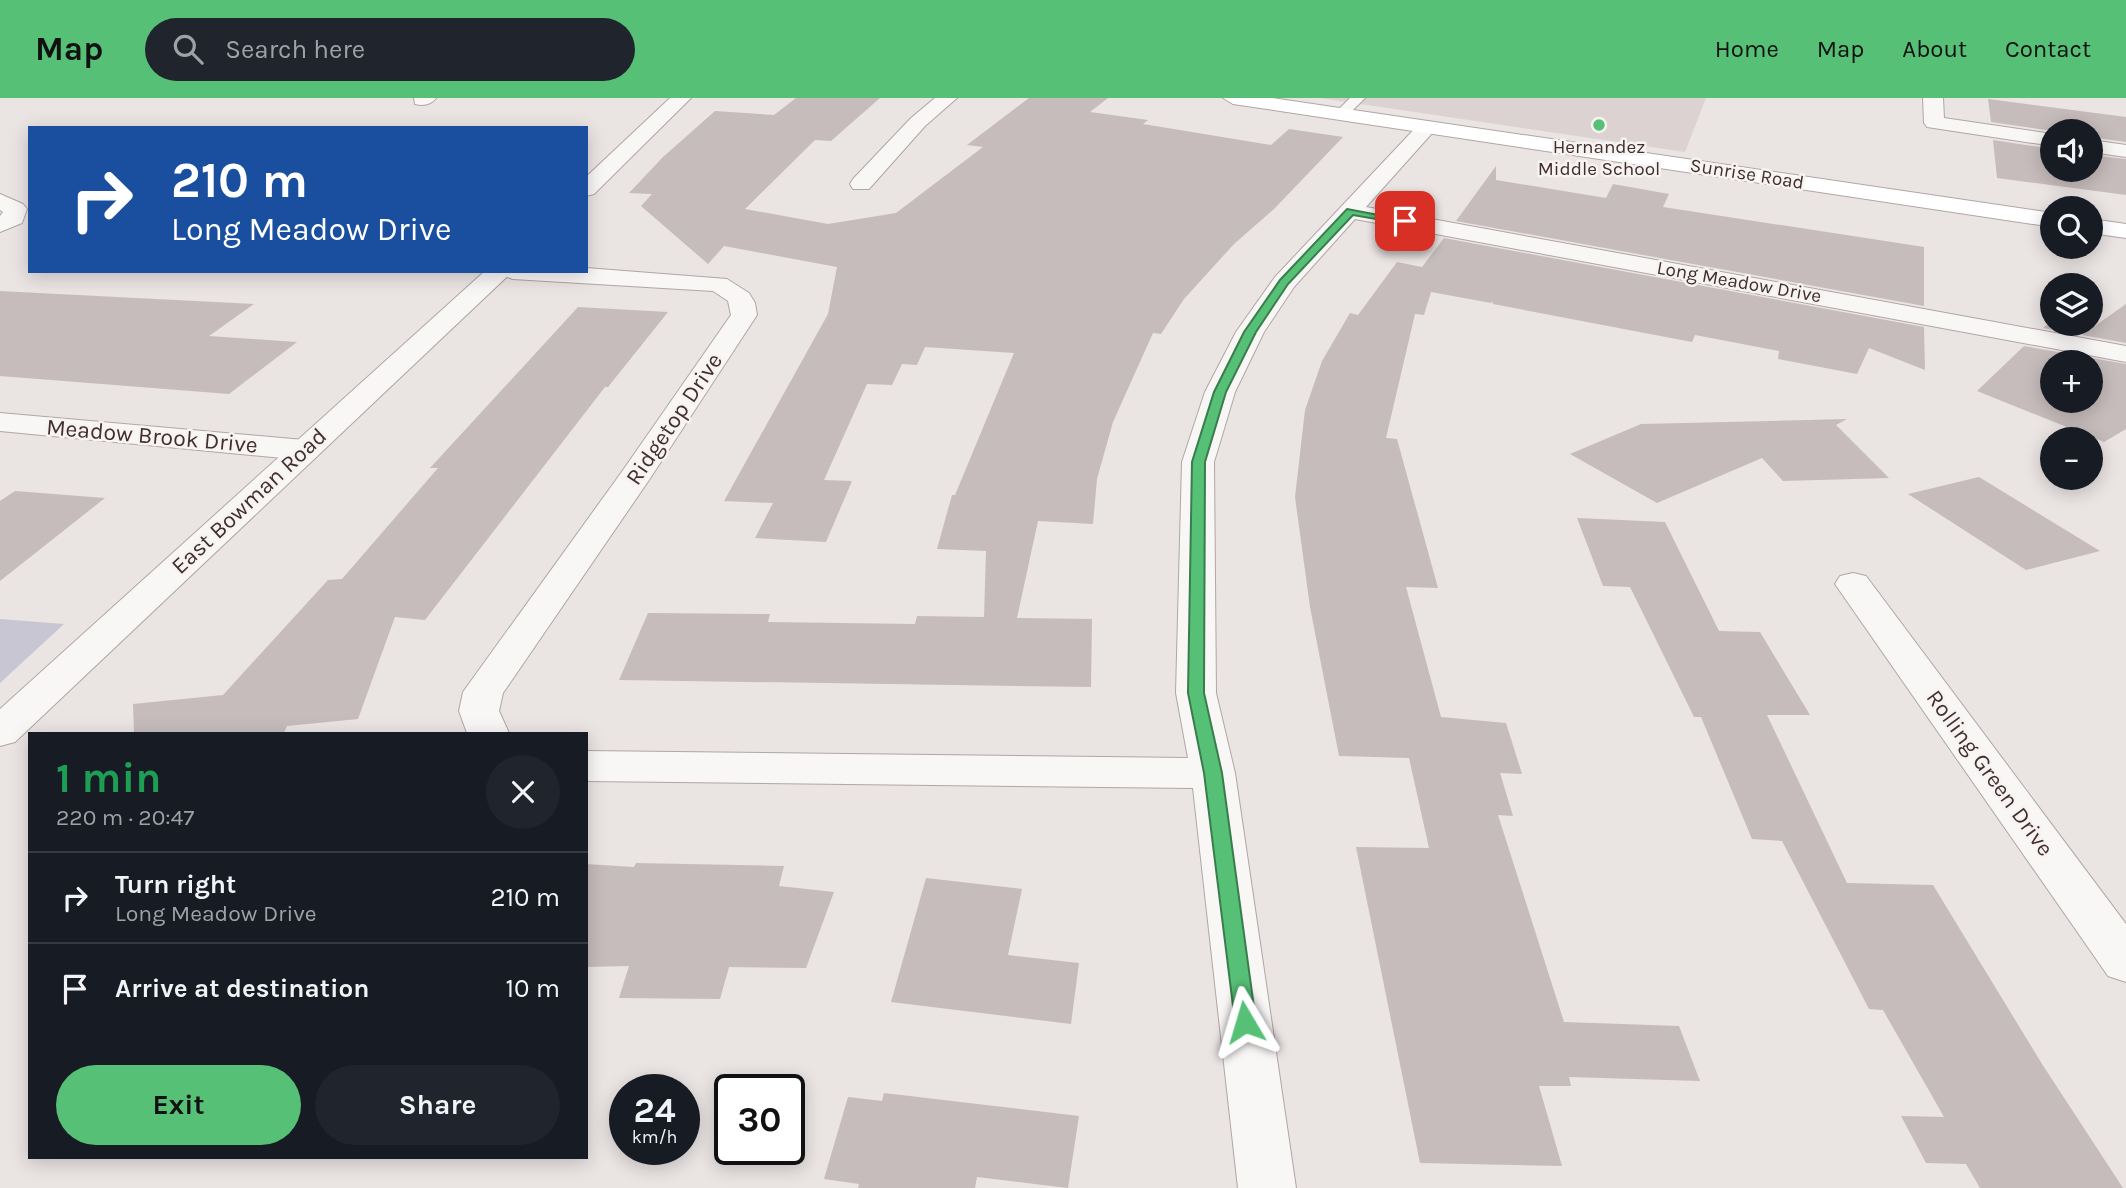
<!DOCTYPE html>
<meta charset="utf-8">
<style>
body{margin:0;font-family:Karla,sans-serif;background:#20242c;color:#f1f3f6;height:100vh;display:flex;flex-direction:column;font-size:26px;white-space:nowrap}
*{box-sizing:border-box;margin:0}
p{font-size:23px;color:#9ea1a6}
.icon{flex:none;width:38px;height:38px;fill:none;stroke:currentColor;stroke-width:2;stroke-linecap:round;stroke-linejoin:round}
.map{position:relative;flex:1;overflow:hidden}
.side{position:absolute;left:28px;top:634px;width:560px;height:427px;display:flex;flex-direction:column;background:#171b24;border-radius:0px;box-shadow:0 4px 18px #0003}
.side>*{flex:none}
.guide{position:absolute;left:28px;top:28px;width:560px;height:147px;border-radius:0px;box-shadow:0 4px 18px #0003;background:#1a4fa0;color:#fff;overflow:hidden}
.buttons{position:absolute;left:2040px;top:21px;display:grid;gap:14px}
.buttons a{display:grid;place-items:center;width:63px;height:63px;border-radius:50%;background:#171b24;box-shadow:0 4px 18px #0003;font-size:35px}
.speed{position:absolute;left:609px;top:976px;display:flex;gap:14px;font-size:35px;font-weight:700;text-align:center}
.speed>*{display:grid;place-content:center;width:91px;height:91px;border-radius:50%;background:#171b24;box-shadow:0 4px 18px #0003;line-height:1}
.speed small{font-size:18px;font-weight:400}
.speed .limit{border:4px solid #111;border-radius:10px;background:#fff;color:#111}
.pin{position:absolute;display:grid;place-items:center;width:60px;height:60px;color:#fff;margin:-30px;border-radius:14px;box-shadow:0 4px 10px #0006}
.me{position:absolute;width:77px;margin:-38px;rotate:353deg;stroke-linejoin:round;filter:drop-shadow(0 0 5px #0008)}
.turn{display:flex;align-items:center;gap:24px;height:147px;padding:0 28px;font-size:32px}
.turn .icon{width:91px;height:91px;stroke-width:2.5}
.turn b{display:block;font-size:49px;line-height:60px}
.round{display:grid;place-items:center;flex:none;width:74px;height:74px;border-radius:37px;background:#20242c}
.head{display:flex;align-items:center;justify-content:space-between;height:119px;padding:0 28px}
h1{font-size:42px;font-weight:700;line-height:52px;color:#1e9e55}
.button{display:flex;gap:14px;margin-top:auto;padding:14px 28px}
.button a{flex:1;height:80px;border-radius:42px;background:#57c077;color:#111;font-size:28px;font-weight:700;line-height:80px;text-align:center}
.button a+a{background:#20242c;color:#f1f3f6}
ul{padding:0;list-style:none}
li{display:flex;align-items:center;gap:21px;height:91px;padding:0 28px;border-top:2px solid #363941}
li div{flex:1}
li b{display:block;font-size:26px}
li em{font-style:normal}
header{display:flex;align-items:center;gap:42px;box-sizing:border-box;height:98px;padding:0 35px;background:#57c077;color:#111}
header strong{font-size:33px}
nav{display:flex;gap:38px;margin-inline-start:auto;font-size:24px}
.search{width:490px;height:63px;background:#20242c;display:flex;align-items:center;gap:18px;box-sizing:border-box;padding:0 24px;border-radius:38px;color:#9ea1a6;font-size:26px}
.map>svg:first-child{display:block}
.built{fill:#dcd2d2}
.green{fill:#c8c6d3}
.building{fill:#c6bcbb;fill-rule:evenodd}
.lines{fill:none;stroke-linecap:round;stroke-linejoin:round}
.service-casing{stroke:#b0a6a5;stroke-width:2}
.minor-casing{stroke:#b0a6a5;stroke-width:2}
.tertiary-casing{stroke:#b0a6a5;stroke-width:2}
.secondary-casing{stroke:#b0a6a5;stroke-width:2}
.service{fill:#f9f6f6;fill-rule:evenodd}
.minor{fill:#f9f6f6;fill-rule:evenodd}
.tertiary{fill:#f9f6f6;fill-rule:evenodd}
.secondary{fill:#fff;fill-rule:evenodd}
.route{fill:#57c077;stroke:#397d4d;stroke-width:2}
.poi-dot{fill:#57c077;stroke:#f7f3f3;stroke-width:2.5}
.labels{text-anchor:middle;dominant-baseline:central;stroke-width:5;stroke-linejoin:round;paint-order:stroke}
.far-poi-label{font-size:19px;fill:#402f2d;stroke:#f7f3f3}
.far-street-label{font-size:19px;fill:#402f2d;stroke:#f7f3f3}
.street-label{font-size:23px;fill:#402f2d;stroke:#f7f3f3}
</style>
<header>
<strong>Map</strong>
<div class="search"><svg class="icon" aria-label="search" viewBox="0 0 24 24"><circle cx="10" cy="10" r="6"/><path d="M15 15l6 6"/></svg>Search here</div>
<nav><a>Home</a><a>Map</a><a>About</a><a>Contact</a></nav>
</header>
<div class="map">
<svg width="2126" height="1090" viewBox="0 0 2126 1090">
<rect width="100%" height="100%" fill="#eae4e3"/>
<!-- built -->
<path class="built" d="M1320 0H1706L1685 54Z"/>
<!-- green -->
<path class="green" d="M0 521 64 526 0 585Z"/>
<!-- building -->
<path class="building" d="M796 0H880L831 43 815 42 745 111 828 126 896 115 983 49 967 47 1029 0H1108L1090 14 1148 22 1143 26 1271 47 1289 31 1343 39 1274 111 1234 146 1184 201 1161 236 1153 235 1113 324 1097 381 1093 426 1038 423 1017 520 1092 521 1091 589 619 582 648 515 770 516 768 524 915 526 917 518 984 519 986 453 937 451 952 397H955L1014 255 925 249 917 267 902 266 892 287 867 286 824 382 852 383 826 444 755 440 773 405 724 403 828 216 837 169 724 148 708 166 641 108 652 96 629 95 663 59 715 13 774 17Z
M1988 1 2126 19V44L2091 39V33H2053L1991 24Z
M1993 42 2053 51V72H2091V57L2126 61V97L1997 80Z
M1496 68V82L1606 100 1613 86 1669 96 1663 109 1924 149V208L1456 123Z
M1444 140 1924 229 1925 272 1869 250 1857 276 1778 261 1779 253 1695 237 1692 244 1493 206 1492 203 1491 205 1431 194 1424 217 1415 216 1386 340 1397 341 1438 490 1406 489 1441 619 1506 625 1522 676 1500 675 1513 718 1498 717 1564 924 1679 928 1700 983 1569 979 1571 988H1539L1562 1068 1420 1065 1356 749 1429 750 1409 660 1339 658 1310 509 1295 399 1305 312 1322 263 1350 215 1358 217 1397 164 1422 169Z
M0 193 254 206 209 238 297 244 229 296 0 278Z
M2126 206V245L2082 237Z
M578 209 668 214 608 289H605L425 522 395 519 358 621 287 628 284 635H134L133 606 223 597 328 482 342 481 438 370H430Z
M2053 221V226H2074L2075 236 2043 230Z
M2024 248 2126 266V331L2104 344 1977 293ZM2053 264H2091V303H2053Z
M1847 321 1836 327 1889 380 1783 383 1762 360 1657 405 1570 356 1641 326Z
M1979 379 2100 453 2026 472 1908 396Z
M15 393 105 400 0 483V403Z
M1577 420 1665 424 1719 533 1760 534 1810 617H1767L1847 785 1933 787 2042 966 2123 1090H1980L1966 1066 1926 1065 1901 1018 1944 1019 1883 912 1869 911 1782 743 1752 741 1701 619H1694L1630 489 1603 488Z
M636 765 784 768 779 788 834 794 806 870 729 869 720 901 619 900 629 868 586 869V766L634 769Z
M926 780 1022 791 1008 857 1079 865 1071 926 891 904Z
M884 995 1079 1018 1068 1090 977 1079 975 1090H858L859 1086 824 1081 848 999 882 1003Z"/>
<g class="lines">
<!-- service casing -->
<g class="service-casing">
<path id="service" d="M1350 0H1365L1346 19H1336L1334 16Z"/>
</g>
<!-- minor casing -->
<g class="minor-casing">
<path id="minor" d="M414 0H436C431 7 423 8 415 6Z
M935 0H957L925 28 869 91H853L850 86 853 81 911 20Z
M1923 0H1943L1944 20 2053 36V48L1927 29 1924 25Z
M1427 23 1434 25 1437 29 1434 33 1366 109 2126 248V264L1355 121 1294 189 1264 234 1235 294 1214 364 1216 595 1235 675 1296 1090H1238L1193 690 586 683V653L1188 660 1176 595 1182 364 1205 294 1236 234 1275 179 1420 25Z
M2091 42 2126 47V59L2091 54Z
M0 96 23 106 27 111 22 125 0 134V118L3 114 0 112Z
M586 170 727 181 749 195 755 205 757 217 649 382 503 595 499 613 509 635H467L459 613 463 594 621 375 731 217 728 203 713 193 513 181 504 178 500 173H586Z
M0 315 304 342 315 345 320 352 315 359 304 362 0 333Z
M1853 475 1866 478 2126 826V884L2108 878 1835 486 1840 478Z"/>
</g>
<!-- tertiary casing -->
<g class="tertiary-casing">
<path id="tertiary" d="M670 0H691L594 96 586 98V79Z
M485 173H513L15 644 0 648V611Z"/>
</g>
<!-- secondary casing -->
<g class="secondary-casing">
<path id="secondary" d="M1223 0H1272L2053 115V129L1233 6Z
M2091 121 2126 126V140L2091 135Z"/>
</g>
<!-- service -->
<use href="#service" class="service"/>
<!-- minor -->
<use href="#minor" class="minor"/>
<!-- tertiary -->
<use href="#tertiary" class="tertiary"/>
<!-- secondary -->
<use href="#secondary" class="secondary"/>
</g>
<!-- route -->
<path class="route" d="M1347 111 1410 123 1405 126 1353 117 1288 186 1256 234 1226 294 1205 364 1204 595 1222 675 1256 924 1253 930 1245 933 1238 930 1235 924 1204 675 1188 595 1192 364 1214 294 1244 234 1280 182Z"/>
<!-- markers -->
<circle class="poi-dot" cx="1599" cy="27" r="7"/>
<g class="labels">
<!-- far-poi labels -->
<g class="far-poi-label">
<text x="1599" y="49">Hernandez<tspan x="1599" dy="22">Middle School</tspan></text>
</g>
<!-- far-street labels -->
<g class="far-street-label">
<text transform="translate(1747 76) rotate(9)">Sunrise Road</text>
<text transform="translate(1739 184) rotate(10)">Long Meadow Drive</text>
</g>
<!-- street labels -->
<g class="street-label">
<text transform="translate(674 321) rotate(-56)">Ridgetop Drive</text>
<text transform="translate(152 338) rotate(5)">Meadow Brook Drive</text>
<text transform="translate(249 403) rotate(-43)">East Bowman Road</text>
<text transform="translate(1990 675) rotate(54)">Rolling Green Drive</text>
</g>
</g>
</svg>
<div class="buttons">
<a><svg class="icon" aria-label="sound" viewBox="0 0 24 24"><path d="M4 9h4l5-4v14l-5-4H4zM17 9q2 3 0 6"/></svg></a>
<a><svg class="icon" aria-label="search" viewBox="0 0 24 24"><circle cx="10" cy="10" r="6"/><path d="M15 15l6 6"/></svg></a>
<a><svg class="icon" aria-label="layers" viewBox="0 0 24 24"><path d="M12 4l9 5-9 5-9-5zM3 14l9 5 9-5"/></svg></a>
<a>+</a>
<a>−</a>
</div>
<div class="speed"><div>24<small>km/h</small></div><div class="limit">30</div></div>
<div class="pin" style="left:1405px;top:123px;background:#d93025"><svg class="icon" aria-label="arrive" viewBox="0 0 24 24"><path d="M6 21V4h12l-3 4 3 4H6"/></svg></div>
<svg class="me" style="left:1245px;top:924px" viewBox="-20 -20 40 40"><path d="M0-17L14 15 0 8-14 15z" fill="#57c077" stroke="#fff" stroke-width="4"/></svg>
<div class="guide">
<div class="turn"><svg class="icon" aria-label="right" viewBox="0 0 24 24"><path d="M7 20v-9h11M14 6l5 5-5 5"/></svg><div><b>210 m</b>Long Meadow Drive</div></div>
</div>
<section class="side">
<div class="head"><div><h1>1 min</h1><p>220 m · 20:47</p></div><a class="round"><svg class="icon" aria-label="close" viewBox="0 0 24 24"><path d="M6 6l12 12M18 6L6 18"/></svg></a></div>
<ul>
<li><svg class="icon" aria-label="right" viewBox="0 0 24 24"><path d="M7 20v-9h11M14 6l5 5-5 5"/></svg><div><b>Turn right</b><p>Long Meadow Drive</p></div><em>210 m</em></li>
<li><svg class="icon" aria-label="arrive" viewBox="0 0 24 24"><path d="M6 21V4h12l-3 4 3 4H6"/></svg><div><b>Arrive at destination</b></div><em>10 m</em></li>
</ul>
<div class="button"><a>Exit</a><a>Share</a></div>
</section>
</div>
